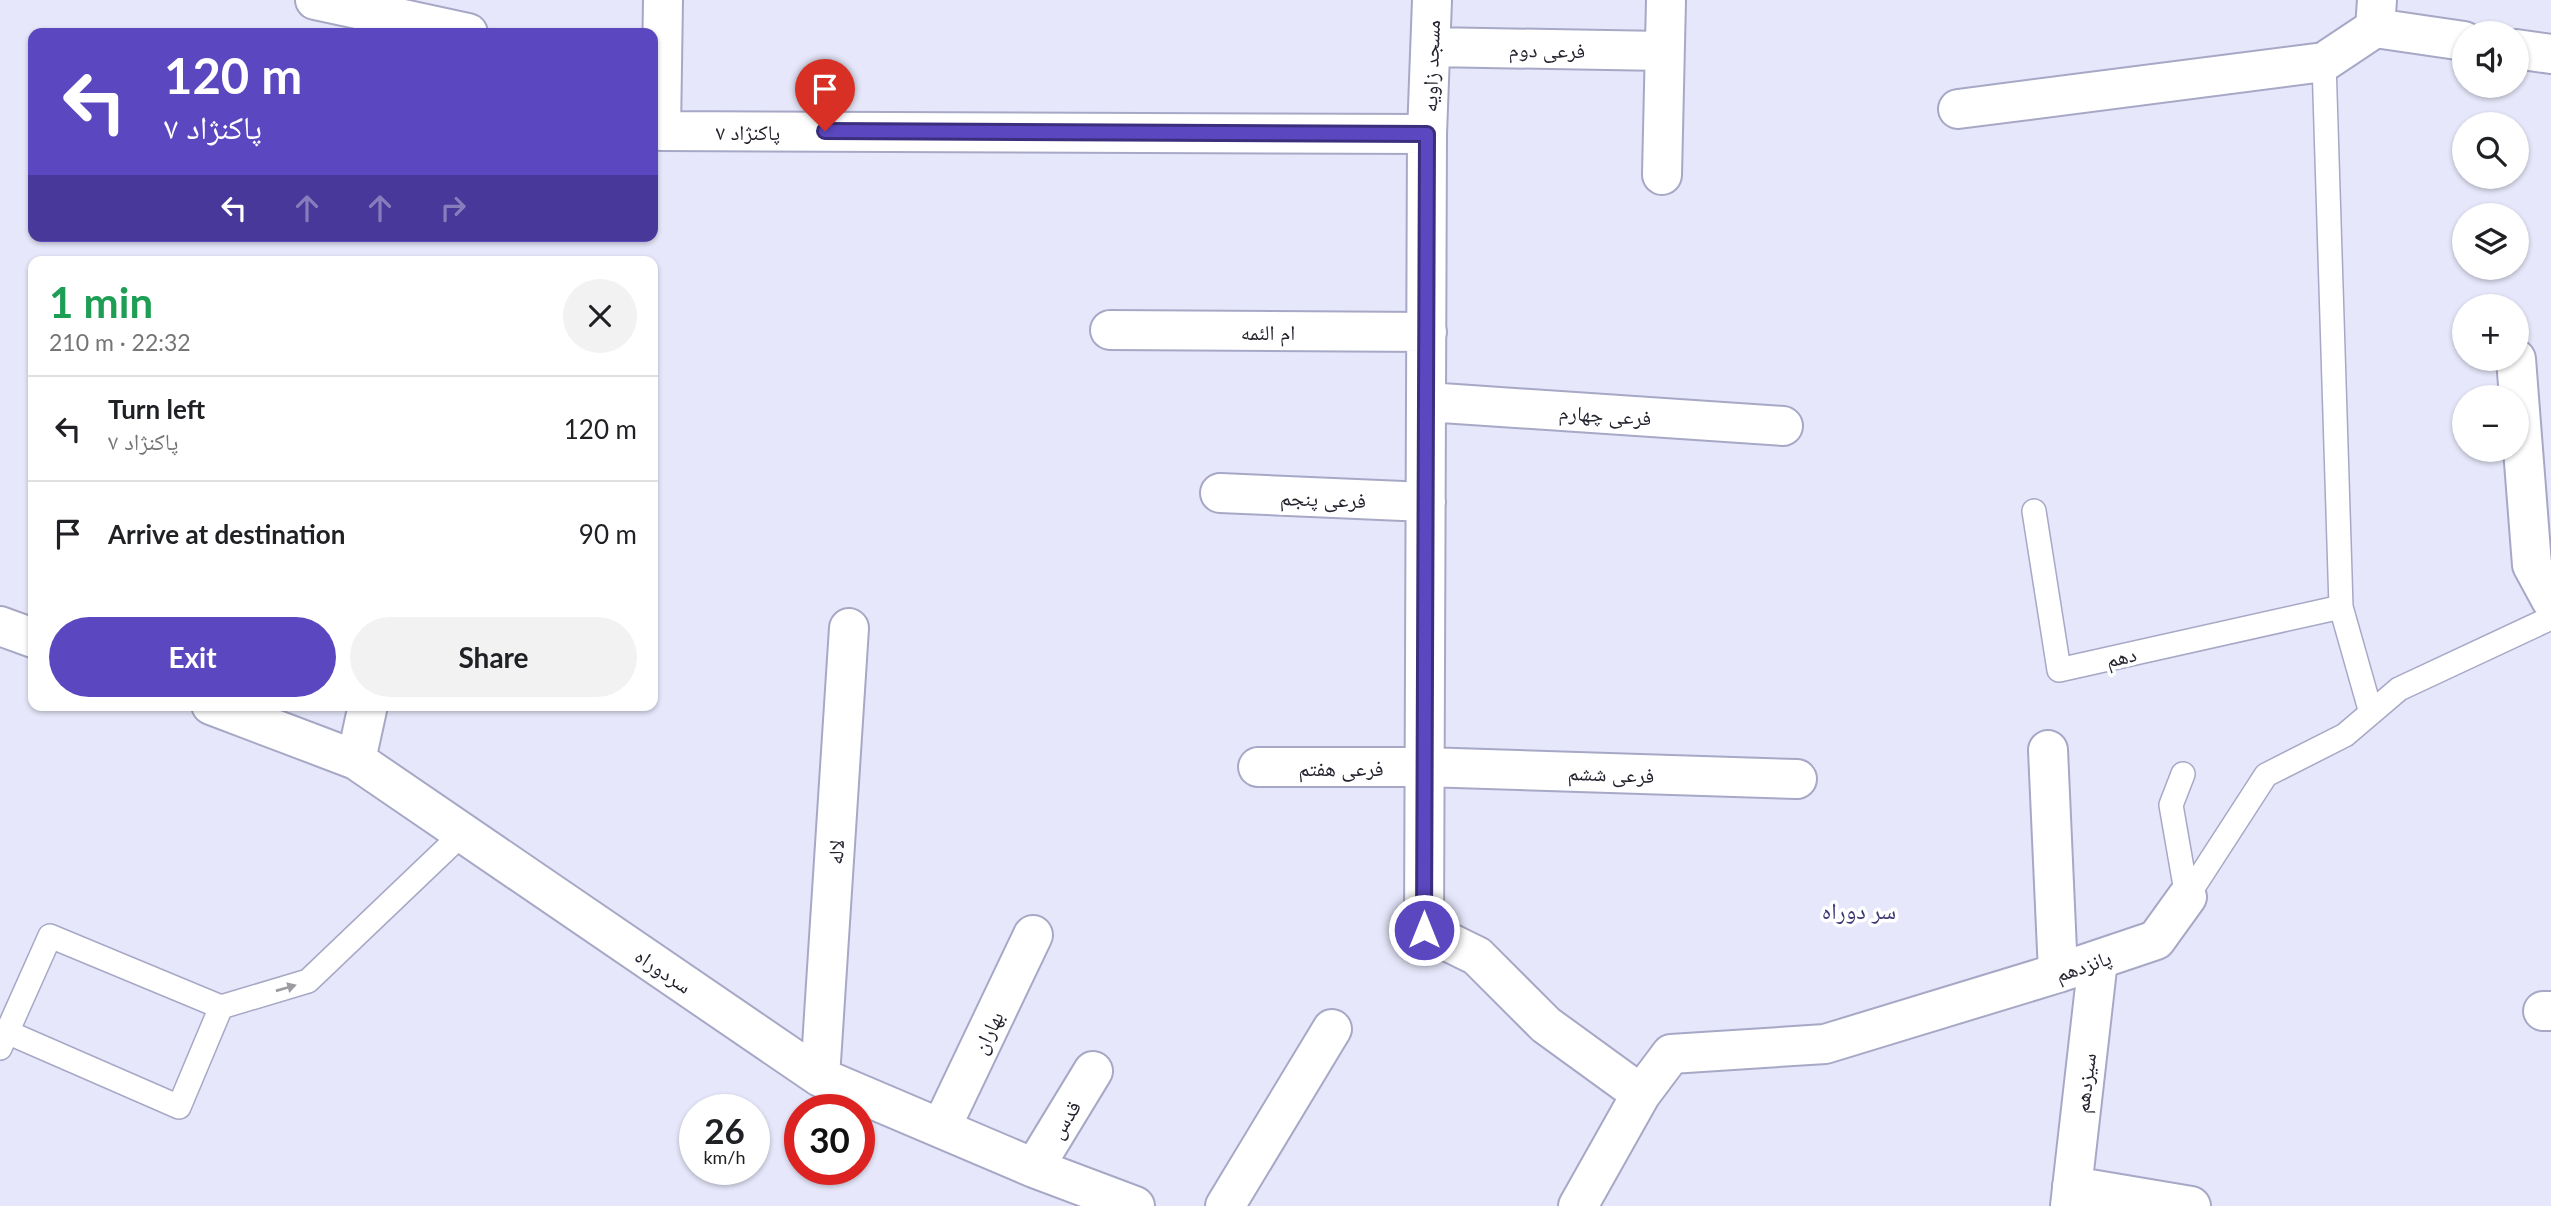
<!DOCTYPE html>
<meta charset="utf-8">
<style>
body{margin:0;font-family:Lato,"Noto Naskh Arabic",sans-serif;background:#f2f2f2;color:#202124;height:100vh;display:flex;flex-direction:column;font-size:26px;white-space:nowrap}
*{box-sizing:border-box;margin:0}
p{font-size:23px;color:#757577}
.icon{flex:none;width:38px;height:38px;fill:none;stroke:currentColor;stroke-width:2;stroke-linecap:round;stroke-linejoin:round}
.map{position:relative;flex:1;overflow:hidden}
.details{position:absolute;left:28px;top:256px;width:630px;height:455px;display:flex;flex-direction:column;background:#fff;border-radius:14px;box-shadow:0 2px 5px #0004}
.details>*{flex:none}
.banner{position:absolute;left:28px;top:28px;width:630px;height:214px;border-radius:14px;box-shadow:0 2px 5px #0004;background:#5b47c0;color:#fff;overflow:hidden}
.buttons{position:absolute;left:2452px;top:21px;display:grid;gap:14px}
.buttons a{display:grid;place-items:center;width:77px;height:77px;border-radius:50%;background:#fff;box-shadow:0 2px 5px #0004;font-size:35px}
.speed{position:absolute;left:679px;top:1094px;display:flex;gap:14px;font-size:35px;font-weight:700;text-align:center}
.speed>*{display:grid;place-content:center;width:91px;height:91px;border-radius:50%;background:#fff;box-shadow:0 2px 5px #0004;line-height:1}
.speed small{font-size:18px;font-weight:400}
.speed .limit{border:10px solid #d22;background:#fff;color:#111}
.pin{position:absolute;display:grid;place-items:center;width:60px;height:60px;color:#fff;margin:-72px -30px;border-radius:50% 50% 50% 0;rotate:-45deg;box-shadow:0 0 7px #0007}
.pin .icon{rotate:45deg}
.me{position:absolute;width:77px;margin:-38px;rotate:0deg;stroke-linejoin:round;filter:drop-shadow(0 0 5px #0008)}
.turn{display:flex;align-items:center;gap:24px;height:147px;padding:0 21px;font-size:32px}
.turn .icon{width:91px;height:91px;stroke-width:2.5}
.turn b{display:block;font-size:49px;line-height:60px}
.lanes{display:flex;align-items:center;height:66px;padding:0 21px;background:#0003;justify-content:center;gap:35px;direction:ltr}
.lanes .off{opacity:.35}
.round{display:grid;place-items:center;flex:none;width:74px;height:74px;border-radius:37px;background:#f2f2f2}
.headline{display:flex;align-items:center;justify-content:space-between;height:119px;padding:0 21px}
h1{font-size:42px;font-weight:700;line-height:52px;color:#1e9e55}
.button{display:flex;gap:14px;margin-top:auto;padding:14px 21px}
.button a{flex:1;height:80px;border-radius:42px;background:#5b47c0;color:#fff;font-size:28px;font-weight:700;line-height:80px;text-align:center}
.button a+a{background:#f2f2f2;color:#202124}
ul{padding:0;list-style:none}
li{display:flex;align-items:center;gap:21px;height:105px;padding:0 21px;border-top:2px solid #e0e0e0}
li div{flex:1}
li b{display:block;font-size:26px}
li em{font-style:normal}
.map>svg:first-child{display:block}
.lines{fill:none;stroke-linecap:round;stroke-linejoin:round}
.lane-casing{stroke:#a7a8c6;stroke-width:26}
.street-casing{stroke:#a7a8c6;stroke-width:42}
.lane{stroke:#fff;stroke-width:23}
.street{stroke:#fff;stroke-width:38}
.oneway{fill:#9c9ca1}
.route-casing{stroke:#3b2e7d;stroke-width:18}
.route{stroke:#5b47c0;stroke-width:12}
.labels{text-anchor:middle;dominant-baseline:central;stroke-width:7;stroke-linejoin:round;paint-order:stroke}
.street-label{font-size:21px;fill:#23232e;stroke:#fff}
.neighbourhood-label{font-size:23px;fill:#3d3874;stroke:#fff}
</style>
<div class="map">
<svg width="2551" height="1206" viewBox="0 0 2551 1206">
<rect width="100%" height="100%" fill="#e6e7fa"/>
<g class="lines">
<!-- lane casing -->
<g class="lane-casing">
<path id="lane" d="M2324 62 2341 607 2371 713
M2034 511 2059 670 2341 607
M2183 774 2171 805 2187 897
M2187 897 2266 775 2345 735 2399 689 2551 618
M7 1032 179 1107 221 1007
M0 1048 50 936 221 1007 308 981 463 833"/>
</g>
<!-- street casing -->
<g class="street-casing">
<path id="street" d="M315 0 468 33
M663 0 661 131 1427 134
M1432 0 1427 134 1424 930 1477 956 1546 1025 1641 1094
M2377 0 2375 28 2464 41
M1431 47 1663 51
M2516 49 2551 54
M1958 109 2324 62 2375 28
M1662 175 1666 0
M1110 330 1427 332
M2516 359 2532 565 2551 600
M1427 402 1783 426
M1220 493 1426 502
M0 626 33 638
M211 705 356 760 820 1077 1034 1168 1135 1206
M2048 750 2058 973
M356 760 368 705
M1258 767H1424L1797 779
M2543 1011H2551
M820 1077 849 628
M941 1128 1033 935
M1034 1168 1093 1071
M2072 1186 2191 1206
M1225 1206 1332 1029
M1578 1206 1641 1094 1671 1054 1825 1044 2058 973 2156 940 2187 897
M2070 1206 2098 960"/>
</g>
<!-- lane -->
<use href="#lane" class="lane"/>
<!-- street -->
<use href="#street" class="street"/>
</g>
<!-- one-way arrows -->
<defs><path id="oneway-solid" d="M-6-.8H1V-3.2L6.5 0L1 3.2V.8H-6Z" transform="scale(1.75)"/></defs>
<use class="oneway" href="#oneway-solid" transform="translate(286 988) rotate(-16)"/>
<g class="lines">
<!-- route casing -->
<g class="route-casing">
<path id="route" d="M825 131 1427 134 1424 930"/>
</g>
<!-- route -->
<use href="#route" class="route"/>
</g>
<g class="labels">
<!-- street labels -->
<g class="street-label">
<text transform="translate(1547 49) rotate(1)">فرعی دوم</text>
<text transform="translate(1430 66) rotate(-88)">مسجد زاویه</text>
<text x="748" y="131">پاکنژاد ۷</text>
<text x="1268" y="331">ام الئمه</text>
<text transform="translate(1605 414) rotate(4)">فرعی چهارم</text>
<text transform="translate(1323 498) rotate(2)">فرعی پنجم</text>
<text transform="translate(2121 656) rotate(-13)">دهم</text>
<text x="1341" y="767">فرعی هفتم</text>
<text transform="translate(1611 773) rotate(2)">فرعی ششم</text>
<text transform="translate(835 852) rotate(-86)">لاله</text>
<text transform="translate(2083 965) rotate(-19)">پانزدهم</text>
<text transform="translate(664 970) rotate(34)">سردوراه</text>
<text transform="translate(987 1032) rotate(-64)">بهاران</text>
<text transform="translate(2084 1083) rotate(-83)">سیزدهم</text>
<text transform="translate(1064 1119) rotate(-58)">قدس</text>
</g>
<!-- neighbourhood labels -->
<g class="neighbourhood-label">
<text x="1859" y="910">سر دوراه</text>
</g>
</g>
</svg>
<div class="buttons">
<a><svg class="icon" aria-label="sound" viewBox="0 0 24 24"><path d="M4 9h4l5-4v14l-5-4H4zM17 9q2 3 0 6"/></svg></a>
<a><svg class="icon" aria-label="search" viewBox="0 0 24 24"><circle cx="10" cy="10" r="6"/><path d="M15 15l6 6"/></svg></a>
<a><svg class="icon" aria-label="layers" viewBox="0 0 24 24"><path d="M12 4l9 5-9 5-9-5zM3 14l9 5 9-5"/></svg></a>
<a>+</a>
<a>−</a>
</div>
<div class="speed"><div>26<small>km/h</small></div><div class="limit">30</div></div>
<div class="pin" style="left:825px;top:131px;background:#d93025"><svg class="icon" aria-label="arrive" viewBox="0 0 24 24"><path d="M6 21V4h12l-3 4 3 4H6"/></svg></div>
<svg class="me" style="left:1424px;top:930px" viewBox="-20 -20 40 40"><circle r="17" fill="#5b47c0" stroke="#fff" stroke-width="3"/><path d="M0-11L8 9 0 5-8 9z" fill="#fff"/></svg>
<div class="banner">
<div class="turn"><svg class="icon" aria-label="left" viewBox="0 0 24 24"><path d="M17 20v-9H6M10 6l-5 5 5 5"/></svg><div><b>120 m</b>پاکنژاد ۷</div></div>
<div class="lanes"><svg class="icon" aria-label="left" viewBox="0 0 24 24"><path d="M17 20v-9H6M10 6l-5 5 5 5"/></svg><svg class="icon off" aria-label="ahead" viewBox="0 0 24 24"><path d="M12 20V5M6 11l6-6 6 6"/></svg><svg class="icon off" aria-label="ahead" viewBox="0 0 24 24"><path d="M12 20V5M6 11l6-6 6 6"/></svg><svg class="icon off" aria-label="right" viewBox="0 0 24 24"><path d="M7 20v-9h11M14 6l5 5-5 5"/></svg></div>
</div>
<section class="details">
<div class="headline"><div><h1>1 min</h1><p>210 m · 22:32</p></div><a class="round"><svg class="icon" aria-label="close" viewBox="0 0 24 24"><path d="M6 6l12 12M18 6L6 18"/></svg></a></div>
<ul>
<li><svg class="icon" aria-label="left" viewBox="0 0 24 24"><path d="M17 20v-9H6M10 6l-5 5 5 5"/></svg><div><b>Turn left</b><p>پاکنژاد ۷</p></div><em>120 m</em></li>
<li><svg class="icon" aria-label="arrive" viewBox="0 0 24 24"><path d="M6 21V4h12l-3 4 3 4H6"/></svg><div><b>Arrive at destination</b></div><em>90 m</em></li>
</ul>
<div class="button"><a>Exit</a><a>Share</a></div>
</section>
</div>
